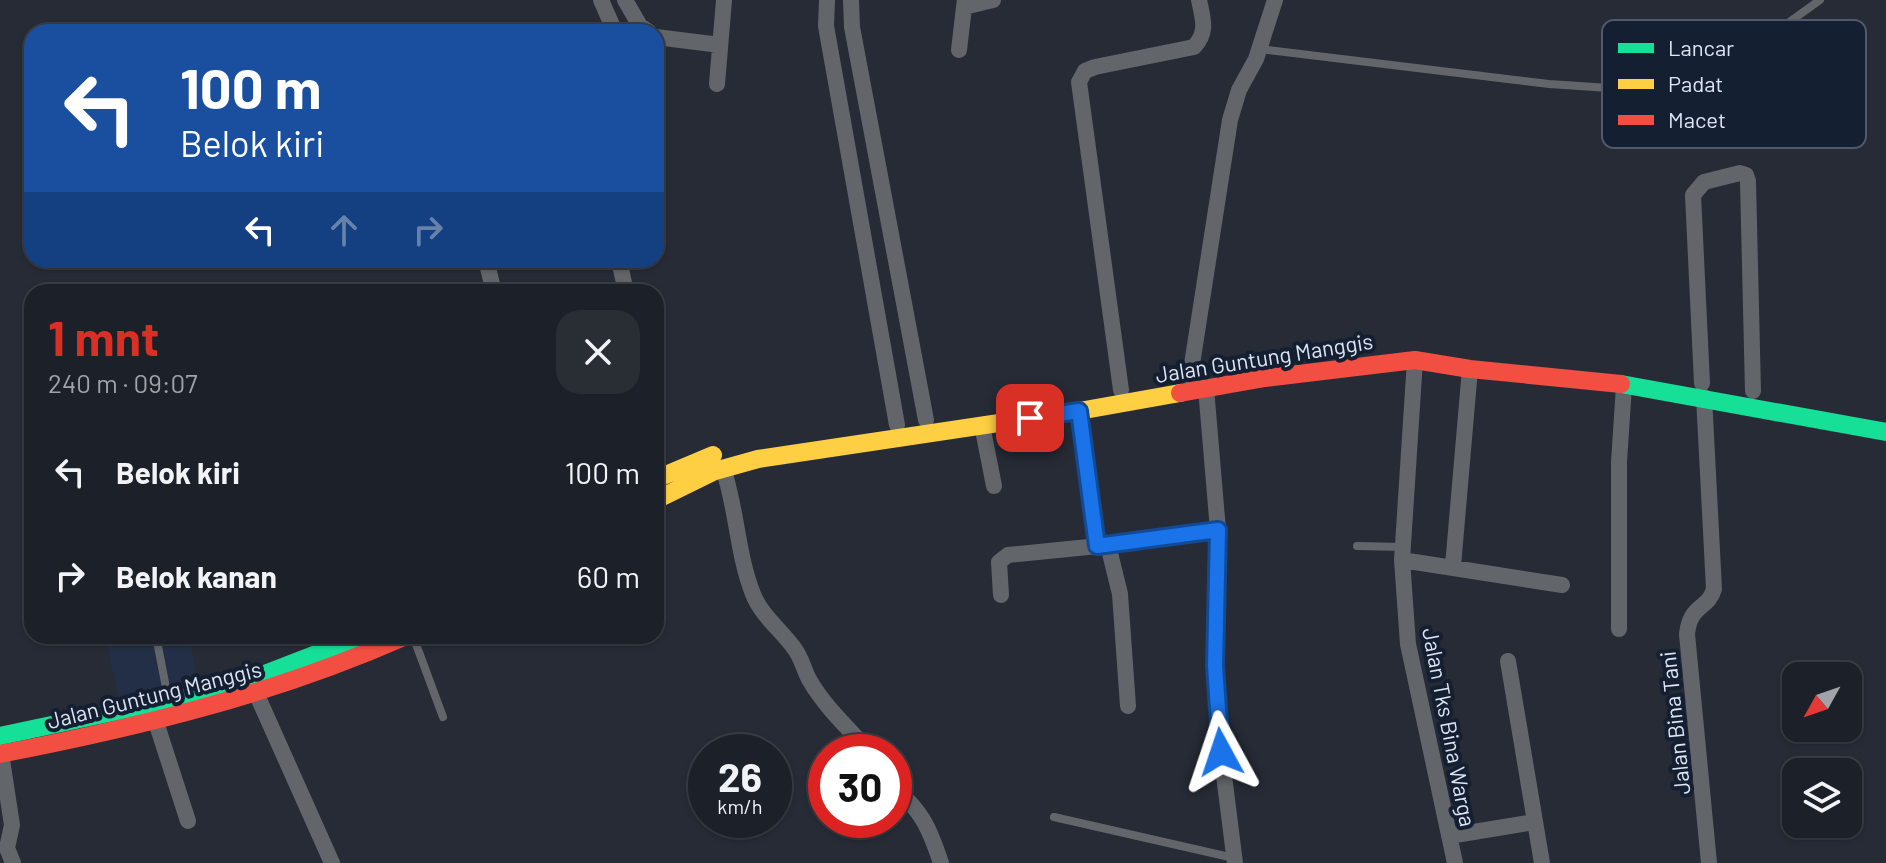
<!DOCTYPE html>
<html lang="id">
<meta charset="utf-8">
<style>
body{margin:0;font-family:Barlow,sans-serif;background:#292d34;color:#f1f3f6;height:100vh;display:flex;flex-direction:column;font-size:30px;white-space:nowrap}
*{box-sizing:border-box;margin:0}
p{font-size:26px;color:#a0a3a8}
.icon{flex:none;width:44px;height:44px;fill:none;stroke:currentColor;stroke-width:2;stroke-linecap:round;stroke-linejoin:round}
.map{position:relative;flex:1;overflow:hidden}
.sheet{position:absolute;left:24px;top:284px;width:640px;height:360px;display:flex;flex-direction:column;background:#1c2028;border-radius:24px;box-shadow:0 2px 6px #0004,0 0 0 2px #3a3e45}
.sheet>*{flex:none}
.banner{position:absolute;left:24px;top:24px;width:640px;height:244px;border-radius:24px;box-shadow:0 2px 6px #0004,0 0 0 2px #3a3e45;background:#1a4fa0;color:#fff;overflow:hidden}
.needle{width:52px;rotate:230deg}
.tools{position:absolute;left:1782px;top:662px;display:grid;gap:16px}
.tools a{display:grid;place-items:center;width:80px;height:80px;border-radius:16px;background:#1c2028;box-shadow:0 2px 6px #0004,0 0 0 2px #3a3e45;font-size:40px}
.speed{position:absolute;left:688px;top:734px;display:flex;gap:16px;font-size:40px;font-weight:700;text-align:center}
.speed>*{display:grid;place-content:center;width:104px;height:104px;border-radius:50%;background:#1c2028;box-shadow:0 2px 6px #0004,0 0 0 2px #3a3e45;line-height:1}
.speed small{font-size:20px;font-weight:400}
.speed .limit{border:12px solid #d22;background:#fff;color:#111}
.pin{position:absolute;display:grid;place-items:center;width:68px;height:68px;color:#fff;margin:-34px;border-radius:16px;box-shadow:0 4px 12px #0006}
.me{position:absolute;width:88px;margin:-44px;rotate:355deg;stroke-linejoin:round;filter:drop-shadow(0 0 6px #0008)}
.turn{display:flex;align-items:center;gap:28px;height:168px;padding:0 24px;font-size:36px}
.turn .icon{width:104px;height:104px;stroke-width:2.5}
.turn b{display:block;font-size:56px;line-height:68px}
.lanes{display:flex;align-items:center;height:76px;padding:0 24px;background:#0003;justify-content:center;gap:40px;direction:ltr}
.lanes .off{opacity:.35}
.round{display:grid;place-items:center;flex:none;width:84px;height:84px;border-radius:24px;background:#292d34}
.headline{display:flex;align-items:center;justify-content:space-between;height:136px;padding:0 24px}
h1{font-size:48px;font-weight:700;line-height:60px;color:#d93025}
ul{padding:0;list-style:none}
li{display:flex;align-items:center;gap:24px;height:104px;padding:0 24px}
li div{flex:1}
li b{display:block;font-size:30px}
li em{font-style:normal}
.map>svg:first-child{display:block}
.built{fill:#232f46}
.lines{fill:none;stroke-linecap:round;stroke-linejoin:round}
.lane{stroke:#62666a;stroke-width:8}
.street{stroke:#62666a;stroke-width:16}
.fast{stroke:#16e098;stroke-width:18}
.slow{stroke:#ffcf43;stroke-width:18}
.jam{stroke:#f24e42;stroke-width:18}
.route-casing{stroke:#114b97;stroke-width:20}
.route{stroke:#1a73e8;stroke-width:14}
.labels{text-anchor:middle;dominant-baseline:central;stroke-width:8;stroke-linejoin:round;paint-order:stroke}
.street-label{font-size:22px;fill:#dee5f3;stroke:#151f32}
.key{fill:#151f32;stroke:#515a6c;stroke-width:2}
.key-label{font-size:22px;fill:#dee5f3}
</style>
<div class="map">
<svg width="1886" height="863" viewBox="0 0 1886 863">
<rect width="100%" height="100%" fill="#262b36"/>
<!-- built -->
<path class="built" d="M105 636H189L197 678 118 696Z"/>
<g class="lines">
<!-- lane -->
<path class="lane" d="M1260 49 1549 84 1670 92 1717 74 1820 0
M1357 546 1403 547
M156 636 168 698
M413 636 443 717
M1054 817 1234 858"/>
<!-- street -->
<path class="street" d="M601 0 615 32
M625 0 640 26 649 32
M827 0 826 26 897 425
M851 0 852 27 926 420
M965 0 964 7 993 0
M656 37 720 45
M959 50 964 7
M717 84 724 0
M486 260 494 292
M619 260 626 292
M1415 360 1402 560 1408 644 1455 863
M1190 377 1230 120 1239 90 1256 59 1275 0
M1702 383 1693 195 1704 182 1740 173 1746 175 1748 181 1753 391
M1206 388 1218 530 1215 615 1218 728 1235 863
M1121 390 1079 82 1085 71 1095 67 1194 47C1208 32 1203 19 1199 0
M1704 397 1714 589C1708 610 1690 604 1687 634L1709 863
M1079 411 1097 546
M982 425 994 486
M723 468C737 509 737 554 753 594 761 615 781 630 794 648 802 658 804 671 810 681 825 707 850 730 870 752
M1108 545 1120 594 1128 706
M1402 560 1562 585
M1453 566 1470 369
M1001 595 999 562 1008 555 1108 545 1218 530
M1619 629V462L1624 386
M1508 661 1542 863
M257 695 332 863
M156 722 188 821
M1 753 12 825 7 848 13 863
M894 788C922 810 930 830 941 863
M1449 836 1534 822"/>
<!-- fast -->
<path class="fast" d="M1621 384 1886 432
M0 736 231 687 363 636"/>
<!-- slow -->
<path class="slow" d="M656 479 713 455
M656 500 715 471 758 459 1079 411 1180 393"/>
<!-- jam -->
<path class="jam" d="M1180 393 1265 378 1415 360 1470 369 1621 384
M0 754C140 727 275 694 406 636"/>
</g>
<g class="lines">
<!-- route casing -->
<g class="route-casing">
<path id="route" d="M1030 418 1079 411 1097 546 1218 530 1215 666 1221 752"/>
</g>
<!-- route -->
<use href="#route" class="route"/>
</g>
<g class="labels">
<!-- street labels -->
<g class="street-label">
<text transform="translate(1264 357) rotate(-9)">Jalan Guntung Manggis</text>
<text transform="translate(154 694) rotate(-14)">Jalan Guntung Manggis</text>
<text transform="translate(1674 723) rotate(-96)">Jalan Bina Tani</text>
<text transform="translate(1450 727) rotate(79)">Jalan Tks Bina Warga</text>
</g>
</g>
<!-- legend -->
<rect x="1602" y="20" width="264" height="128" rx="12" class="key"/>
<rect x="1618" y="43" width="36" height="10" fill="#16e098"/>
<rect x="1618" y="79" width="36" height="10" fill="#ffcf43"/>
<rect x="1618" y="115" width="36" height="10" fill="#f24e42"/>
<g class="key-label">
<text x="1668" y="56">Lancar</text>
<text x="1668" y="92">Padat</text>
<text x="1668" y="128">Macet</text>
</g>
</svg>
<div class="tools">
<a><svg class="needle" viewBox="-14 -14 28 28"><path d="M0-13l5 13h-10z" fill="#e53935"/><path d="M0 13l5-13h-10z" fill="#a0a3a8"/></svg></a>
<a><svg class="icon" aria-label="layers" viewBox="0 0 24 24"><path d="M12 4l9 5-9 5-9-5zM3 14l9 5 9-5"/></svg></a>
</div>
<div class="speed"><div>26<small>km/h</small></div><div class="limit">30</div></div>
<div class="pin" style="left:1030px;top:418px;background:#d93025"><svg class="icon" aria-label="arrive" viewBox="0 0 24 24"><path d="M6 21V4h12l-3 4 3 4H6"/></svg></div>
<svg class="me" style="left:1221px;top:752px" viewBox="-20 -20 40 40"><path d="M0-17L14 15 0 8-14 15z" fill="#1a73e8" stroke="#fff" stroke-width="4"/></svg>
<div class="banner">
<div class="turn"><svg class="icon" aria-label="left" viewBox="0 0 24 24"><path d="M17 20v-9H6M10 6l-5 5 5 5"/></svg><div><b>100 m</b>Belok kiri</div></div>
<div class="lanes"><svg class="icon" aria-label="left" viewBox="0 0 24 24"><path d="M17 20v-9H6M10 6l-5 5 5 5"/></svg><svg class="icon off" aria-label="ahead" viewBox="0 0 24 24"><path d="M12 20V5M6 11l6-6 6 6"/></svg><svg class="icon off" aria-label="right" viewBox="0 0 24 24"><path d="M7 20v-9h11M14 6l5 5-5 5"/></svg></div>
</div>
<section class="sheet">
<div class="headline"><div><h1>1 mnt</h1><p>240 m · 09:07</p></div><a class="round"><svg class="icon" aria-label="close" viewBox="0 0 24 24"><path d="M6 6l12 12M18 6L6 18"/></svg></a></div>
<ul>
<li><svg class="icon" aria-label="left" viewBox="0 0 24 24"><path d="M17 20v-9H6M10 6l-5 5 5 5"/></svg><div><b>Belok kiri</b></div><em>100 m</em></li>
<li><svg class="icon" aria-label="right" viewBox="0 0 24 24"><path d="M7 20v-9h11M14 6l5 5-5 5"/></svg><div><b>Belok kanan</b></div><em>60 m</em></li>
</ul>
</section>
</div>
